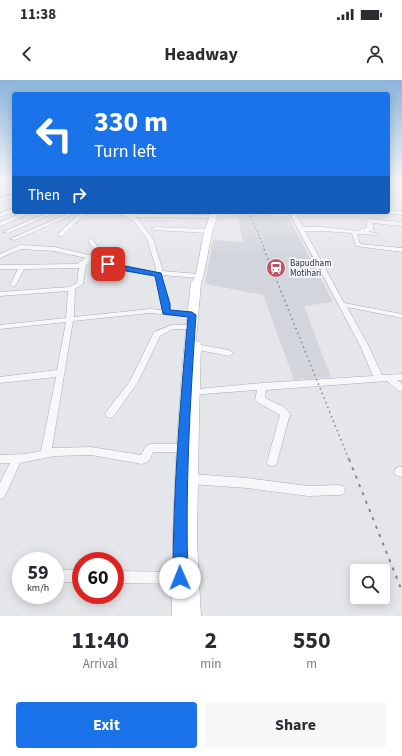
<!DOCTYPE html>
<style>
body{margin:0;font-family:"Source Sans 3",sans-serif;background:#f7f7f7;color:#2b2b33;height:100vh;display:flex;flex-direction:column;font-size:15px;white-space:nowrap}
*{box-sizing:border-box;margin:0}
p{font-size:13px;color:#7c7c81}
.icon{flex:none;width:22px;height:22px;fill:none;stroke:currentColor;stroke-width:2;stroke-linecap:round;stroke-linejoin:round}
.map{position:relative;height:536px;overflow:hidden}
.details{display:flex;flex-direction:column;background:#fff;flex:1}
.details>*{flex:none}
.banner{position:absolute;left:12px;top:12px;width:378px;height:122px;border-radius:4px;box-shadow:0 2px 10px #0003;background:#1a73e8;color:#fff;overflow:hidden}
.tools{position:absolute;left:350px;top:484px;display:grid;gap:8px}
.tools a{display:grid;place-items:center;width:40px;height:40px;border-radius:4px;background:#fff;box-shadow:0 2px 10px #0003;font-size:20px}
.speed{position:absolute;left:12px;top:472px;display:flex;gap:8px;font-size:20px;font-weight:700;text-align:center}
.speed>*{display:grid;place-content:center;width:52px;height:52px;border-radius:50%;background:#fff;box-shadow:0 2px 10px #0003;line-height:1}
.speed small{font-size:10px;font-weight:400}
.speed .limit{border:6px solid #d22;background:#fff;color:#111}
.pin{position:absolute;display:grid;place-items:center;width:34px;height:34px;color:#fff;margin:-17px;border-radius:8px;box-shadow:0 2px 6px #0006}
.me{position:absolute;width:44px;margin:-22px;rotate:359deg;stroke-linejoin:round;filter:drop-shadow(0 0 3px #0008)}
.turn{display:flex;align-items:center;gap:14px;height:84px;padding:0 16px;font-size:18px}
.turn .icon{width:52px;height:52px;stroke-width:2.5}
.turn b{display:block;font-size:28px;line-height:34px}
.then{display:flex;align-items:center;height:38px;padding:0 16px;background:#0003;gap:8px;font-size:15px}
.eta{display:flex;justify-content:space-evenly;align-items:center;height:68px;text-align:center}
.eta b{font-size:24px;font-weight:700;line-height:28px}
.action{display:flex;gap:8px;margin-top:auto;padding:8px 16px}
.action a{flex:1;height:46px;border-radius:4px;background:#1a73e8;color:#fff;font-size:16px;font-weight:700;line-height:46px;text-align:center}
.action a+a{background:#f7f7f7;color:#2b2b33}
.status{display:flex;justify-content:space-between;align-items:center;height:28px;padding:0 20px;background:#fff;direction:ltr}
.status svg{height:11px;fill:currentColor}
header{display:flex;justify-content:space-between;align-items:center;height:52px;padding:0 16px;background:#fff;font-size:18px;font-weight:700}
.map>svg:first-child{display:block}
.built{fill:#d2d6dc}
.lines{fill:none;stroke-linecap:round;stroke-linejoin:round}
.minor-casing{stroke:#a9adb4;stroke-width:1}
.major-casing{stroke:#a4abb5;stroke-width:1}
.minor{fill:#f6f7f9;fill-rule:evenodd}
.major{fill:#fff;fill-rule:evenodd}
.rail-far2{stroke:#7e8693;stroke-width:1;stroke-dasharray:1.5 2.5;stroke-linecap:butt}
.rail-far1{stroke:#7e8693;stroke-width:1.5;stroke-dasharray:1.5 3.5;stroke-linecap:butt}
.rail{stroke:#7e8693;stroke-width:2;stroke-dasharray:3 6;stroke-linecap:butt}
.route{fill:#1a73e8;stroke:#114b97}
.labels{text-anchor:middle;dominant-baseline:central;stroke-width:4;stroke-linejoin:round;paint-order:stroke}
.far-poi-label{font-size:9px;fill:#2d3541;stroke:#f3f5f8;text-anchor:start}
</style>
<div class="status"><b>11:38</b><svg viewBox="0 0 49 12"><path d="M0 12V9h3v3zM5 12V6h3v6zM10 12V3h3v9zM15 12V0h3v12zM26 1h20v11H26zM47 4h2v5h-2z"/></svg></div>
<header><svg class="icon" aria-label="back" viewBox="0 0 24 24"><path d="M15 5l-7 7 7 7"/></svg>Headway<svg class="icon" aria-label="person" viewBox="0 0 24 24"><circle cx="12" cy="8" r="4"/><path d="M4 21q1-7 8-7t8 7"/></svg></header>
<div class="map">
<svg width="402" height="536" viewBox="0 0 402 536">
<rect width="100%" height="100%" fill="#e4e6ea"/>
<!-- built -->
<path class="built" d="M142 132H211L210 135 177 136 142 134Z
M237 132H270L272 137 288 136 333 222 304 226 331 297 294 300 263 215 205 204 213 160 243 162Z"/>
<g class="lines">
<!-- minor casing -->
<g class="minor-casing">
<path id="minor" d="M14 102V104L0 108V106Z
M388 106 402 109V111L388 108Z
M14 115V118L0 121V118Z
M14 128V132L0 137V133Z
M388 130 402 131V135L386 133 385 132H388Z
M25 132H33L0 146V142Z
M49 132H56L8 153 3 152Z
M72 132H79L15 160 10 159Z
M81 132H87L62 156H58V154Z
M115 132H123L127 134 216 135 217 136 214 138 134 137 137 138 153 159 162 188V191L199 194 202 196 199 198 161 195 170 224V230L192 233 196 235 192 237 150 233 73 241 52 368 91 367 141 375 146 366 151 364H183L187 365 188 368 187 371 183 372H153L149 381 142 384 91 375 55 376 20 383 4 418 0 419V403L10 383H0V375L26 374 41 371 56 297 0 303V297L57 290 66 242 0 249V245L66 238 68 211 0 216V212L69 207 77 203 79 188 24 189 16 205 13 207 10 205 18 189H0V185L77 184 86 178 54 171 21 169 0 178V174L20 165 54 167 98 177 97 174 88 161 91 159 93 160 103 174 104 179 122 186 155 193 156 188 147 159 133 140ZM92 180 118 189 155 196 162 224V230L150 229 74 237 75 209 83 204 86 185Z
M289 132H295L303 147H322L360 151 361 149 367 148V141L370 139 402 142V146L373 143V150L368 152 377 153V155L357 154 360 164 402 168V172L356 166 352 153 322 151H305L344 223 402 234V238L347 227 369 267 382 295 402 294V300H397L402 304V312L399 311 387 301 266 310 265 318 284 327 290 334 277 382 276 385 272 386 268 385 267 382 280 335 257 322 255 320 257 310 190 315 187 314 186 312 187 310 262 303 373 296 361 267Z
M155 147 209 149 212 151 209 153 153 150 152 149Z
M172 245H191L195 247 191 249H173L160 256 138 302 113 337 110 338 107 337 105 334 107 331 130 301 154 252Z
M196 264 229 270 233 273 229 276 193 269 192 267Z
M399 387H402V397L395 395 394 392 395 389Z
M191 394 247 398 308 406 340 405 344 407 345 410 344 413 340 415 308 416 247 408 191 404 187 402 186 399 187 396Z
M65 490H81V502H65L60 501 59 496 60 491Z
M115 491 180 492 185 493 186 498 185 503 180 504 115 503Z"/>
</g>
<!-- major casing -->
<g class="major-casing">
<path id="major" d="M211 132H219L212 153 203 198 201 203 196 261 200 262 201 264 199 340 197 461 201 536H172C172 424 178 314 191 203L195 198 204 153Z"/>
</g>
<!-- minor -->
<use href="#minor" class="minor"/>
<!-- major -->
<use href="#major" class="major"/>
<!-- rail-far2 -->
<path class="rail-far2" d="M249 132 265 170"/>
<!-- rail-far1 -->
<path class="rail-far1" d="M264 169 349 380"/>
<!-- rail -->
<path class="rail" d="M349 379 402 511"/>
</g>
<!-- sky -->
<linearGradient id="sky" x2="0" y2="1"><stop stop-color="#8cb4db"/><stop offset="0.57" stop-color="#f3f4f6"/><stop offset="1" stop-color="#f3f4f6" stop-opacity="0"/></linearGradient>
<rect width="402" height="176" fill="url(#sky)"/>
<!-- route -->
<path class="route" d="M105 182 161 193 170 224V230L192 232 196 235C190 322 185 410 188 498L186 503 180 505 175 503 173 498C173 411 180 324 188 237L163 234 155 196 120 190 105 185Z"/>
<!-- icons -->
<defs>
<g id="station-disc" transform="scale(1)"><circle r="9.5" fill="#c35568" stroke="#f3f5f8"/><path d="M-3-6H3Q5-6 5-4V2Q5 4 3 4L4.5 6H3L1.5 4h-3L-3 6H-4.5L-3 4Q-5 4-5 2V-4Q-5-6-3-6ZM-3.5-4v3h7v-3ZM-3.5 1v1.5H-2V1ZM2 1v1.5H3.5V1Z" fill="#fff"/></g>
</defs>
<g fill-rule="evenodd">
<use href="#station-disc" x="276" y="188"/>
</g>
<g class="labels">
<!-- far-poi labels -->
<g class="far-poi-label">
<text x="290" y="183">Bapudham<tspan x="290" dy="10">Motihari</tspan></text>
</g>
</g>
</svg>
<div class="tools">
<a><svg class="icon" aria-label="search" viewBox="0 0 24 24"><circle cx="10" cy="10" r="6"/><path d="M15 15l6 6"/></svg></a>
</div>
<div class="speed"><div>59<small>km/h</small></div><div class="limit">60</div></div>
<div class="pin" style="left:108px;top:184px;background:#d93025"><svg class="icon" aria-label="arrive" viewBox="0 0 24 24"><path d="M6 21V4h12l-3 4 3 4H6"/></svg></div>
<svg class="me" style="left:180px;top:498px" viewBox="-20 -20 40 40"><circle r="19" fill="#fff"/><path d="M0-13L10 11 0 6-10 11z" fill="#1a73e8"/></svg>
<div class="banner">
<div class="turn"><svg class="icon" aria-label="left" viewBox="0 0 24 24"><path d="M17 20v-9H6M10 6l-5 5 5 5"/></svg><div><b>330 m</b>Turn left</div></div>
<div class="then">Then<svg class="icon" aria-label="right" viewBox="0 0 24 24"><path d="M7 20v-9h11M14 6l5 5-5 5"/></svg></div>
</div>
</div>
<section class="details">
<div class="eta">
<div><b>11:40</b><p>Arrival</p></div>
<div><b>2</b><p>min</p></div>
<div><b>550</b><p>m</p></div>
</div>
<div class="action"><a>Exit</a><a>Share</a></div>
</section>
